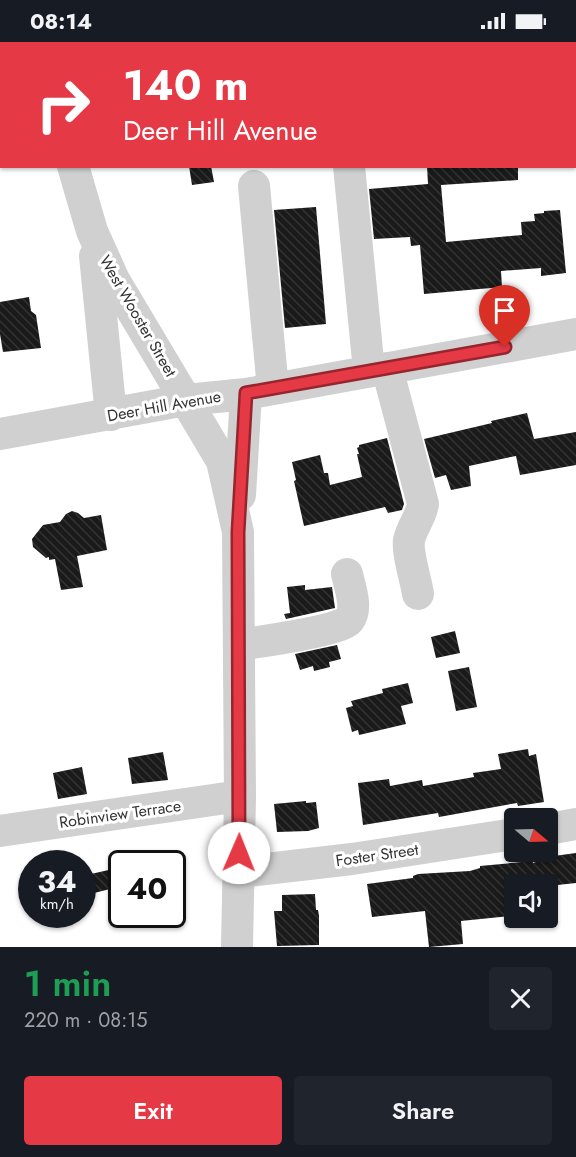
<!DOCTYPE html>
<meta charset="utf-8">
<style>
body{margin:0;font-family:Jost,sans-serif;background:#20242c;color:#f1f3f6;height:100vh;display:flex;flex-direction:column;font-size:22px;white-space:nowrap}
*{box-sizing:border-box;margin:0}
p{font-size:20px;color:#9ea1a6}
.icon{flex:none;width:33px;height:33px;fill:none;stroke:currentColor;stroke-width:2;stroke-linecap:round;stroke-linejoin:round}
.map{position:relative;height:905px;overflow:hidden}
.panel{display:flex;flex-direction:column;background:#171b24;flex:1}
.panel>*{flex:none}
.top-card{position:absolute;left:0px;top:0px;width:576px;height:126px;box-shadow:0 2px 4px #0004;background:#e63946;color:#fff;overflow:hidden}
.needle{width:39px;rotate:109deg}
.buttons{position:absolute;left:504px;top:766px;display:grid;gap:12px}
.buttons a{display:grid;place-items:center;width:54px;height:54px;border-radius:6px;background:#171b24;box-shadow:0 2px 4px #0004;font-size:30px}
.speed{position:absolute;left:18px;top:808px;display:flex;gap:12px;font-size:30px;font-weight:700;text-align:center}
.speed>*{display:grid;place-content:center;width:78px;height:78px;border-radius:50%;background:#171b24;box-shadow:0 2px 4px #0004;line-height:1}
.speed small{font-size:15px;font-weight:400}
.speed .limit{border:3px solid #111;border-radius:9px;background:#fff;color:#111}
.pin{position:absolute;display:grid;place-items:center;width:51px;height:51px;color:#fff;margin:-62px -26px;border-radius:50% 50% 50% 0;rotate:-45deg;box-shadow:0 0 6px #0007}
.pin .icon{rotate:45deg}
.me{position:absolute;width:66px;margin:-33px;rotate:1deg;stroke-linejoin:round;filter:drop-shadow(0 0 4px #0008)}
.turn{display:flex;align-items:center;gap:21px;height:126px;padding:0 24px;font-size:27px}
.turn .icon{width:78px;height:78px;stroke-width:2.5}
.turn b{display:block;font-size:42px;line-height:51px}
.round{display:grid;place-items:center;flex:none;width:63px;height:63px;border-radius:6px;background:#20242c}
.head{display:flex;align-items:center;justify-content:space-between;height:102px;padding:0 24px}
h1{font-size:36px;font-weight:600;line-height:45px;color:#1e9e55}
.button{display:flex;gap:12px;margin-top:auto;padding:12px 24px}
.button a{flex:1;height:69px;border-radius:6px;background:#e63946;color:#fff;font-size:24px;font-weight:600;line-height:69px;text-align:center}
.button a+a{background:#20242c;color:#f1f3f6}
.status{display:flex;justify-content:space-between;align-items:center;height:42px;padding:0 30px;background:#171b24;direction:ltr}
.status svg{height:16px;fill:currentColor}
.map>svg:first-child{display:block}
.building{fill:url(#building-back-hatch)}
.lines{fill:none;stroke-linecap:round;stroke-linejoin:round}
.minor{stroke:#d0d0d0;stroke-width:32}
.route-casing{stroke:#96252e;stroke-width:15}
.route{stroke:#e63946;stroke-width:10}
.labels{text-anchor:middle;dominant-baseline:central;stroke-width:6;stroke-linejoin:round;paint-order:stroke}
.street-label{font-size:16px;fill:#333;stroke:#fff}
</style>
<div class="status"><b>08:14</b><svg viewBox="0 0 49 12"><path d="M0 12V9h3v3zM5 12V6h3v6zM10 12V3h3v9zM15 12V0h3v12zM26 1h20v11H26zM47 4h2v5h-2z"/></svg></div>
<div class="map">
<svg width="576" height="905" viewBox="0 0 576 905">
<defs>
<pattern id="building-back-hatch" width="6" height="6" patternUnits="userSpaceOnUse" patternTransform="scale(1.5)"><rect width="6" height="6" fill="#1a1a1a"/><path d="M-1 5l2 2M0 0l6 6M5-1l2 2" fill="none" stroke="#333"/></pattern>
</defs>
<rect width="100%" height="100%" fill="#fff"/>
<!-- building -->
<path class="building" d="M189 124H211L214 140 192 143Z
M427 124H518V138L441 143 446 200 522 193 521 180 535 179 534 172 544 171V169L560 168 566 231 541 234V226L501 229 502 245 424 252 420 203 411 204 410 195 374 197 369 147 428 142Z
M316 165 326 282 285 286 274 168Z
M29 255 31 269 36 273 41 306 3 310 0 292V260Z
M527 371 534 397 576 390V423L520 433 516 414 506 416 469 424 471 444 451 448 446 433 435 436 424 397 492 381 491 379Z
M387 396 404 462 402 468 388 471 385 465 304 484 294 439 296 438 292 420 320 413 324 431H328L330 443 362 435 357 412H359L357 406 359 405V403Z
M72 469 78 471 84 476 101 473 107 508 77 514 83 545 61 548 55 517 49 518V515L46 516 33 505 32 497 43 483 60 480 66 472Z
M305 543V548L332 545 335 566 286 577 284 572 290 571 287 545Z
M455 589 460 611 436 616 431 595Z
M337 603 341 617 329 620 330 625 314 629 313 624 300 628 295 612Z
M469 625 477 665 456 669 448 629Z
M408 641 413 661 401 664 406 682 359 693 358 688 352 690 346 666 353 664 351 659 383 651 382 647Z
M528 707 529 714 536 712 544 760 518 764 517 761 439 775 438 771 363 783 358 741 389 737 390 744 422 738 423 744 474 735 473 731 501 727 498 712Z
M163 710 168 738 132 742 128 716Z
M82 725 87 752 58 757 53 731Z
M306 759V761L316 760 319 786 308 789 277 790 274 762Z
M576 811V841L548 844 508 843 511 874 461 879 463 902 429 905 425 869 372 875 367 842 413 836V834L418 832 470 829 480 826V824L533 819V821L554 814Z
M122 825V844L82 854V834Z
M315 852 316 868H318L319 874V903L277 904 274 869H282V853Z"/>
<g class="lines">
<!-- minor -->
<path class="minor" d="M50 0V2
M339 0V2
M73 124 92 189 114 238 222 419 238 490 240 754 237 905
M349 124 369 329
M254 144 273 347
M95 214 111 373
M387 326 423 462C421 475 412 485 409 498 407 511 416 538 418 552
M0 392 186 358 246 352 576 292
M240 453 246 352
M239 603C257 600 340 589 349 578 358 567 350 545 347 532
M548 787 576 782
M0 789 240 754
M239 830 352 817 514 792"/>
</g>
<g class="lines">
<!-- route casing -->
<g class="route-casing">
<path id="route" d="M239 811 238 490 246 351 505 305"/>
</g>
<!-- route -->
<use href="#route" class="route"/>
</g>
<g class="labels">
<!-- street labels -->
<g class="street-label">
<text transform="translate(138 274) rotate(60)">West Wooster Street</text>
<text transform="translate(164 364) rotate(-10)">Deer Hill Avenue</text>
<text transform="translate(120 772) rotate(-8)">Robinview Terrace</text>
<text transform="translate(377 813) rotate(-8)">Foster Street</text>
</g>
</g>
</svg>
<div class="buttons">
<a><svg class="needle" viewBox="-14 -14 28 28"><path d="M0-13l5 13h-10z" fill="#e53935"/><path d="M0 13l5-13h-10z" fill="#9ea1a6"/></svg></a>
<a><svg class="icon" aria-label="sound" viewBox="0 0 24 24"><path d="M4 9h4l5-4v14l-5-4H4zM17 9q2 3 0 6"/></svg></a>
</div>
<div class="speed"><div>34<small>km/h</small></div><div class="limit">40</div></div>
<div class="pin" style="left:505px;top:305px;background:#d93025"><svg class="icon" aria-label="arrive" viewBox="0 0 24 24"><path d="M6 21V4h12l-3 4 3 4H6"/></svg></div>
<svg class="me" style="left:239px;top:811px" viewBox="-20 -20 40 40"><circle r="19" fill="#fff"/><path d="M0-13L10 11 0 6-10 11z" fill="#e63946"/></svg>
<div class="top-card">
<div class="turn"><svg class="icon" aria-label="right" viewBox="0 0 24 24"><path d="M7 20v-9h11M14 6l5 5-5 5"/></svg><div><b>140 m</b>Deer Hill Avenue</div></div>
</div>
</div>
<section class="panel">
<div class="head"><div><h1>1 min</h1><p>220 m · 08:15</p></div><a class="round"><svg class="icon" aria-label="close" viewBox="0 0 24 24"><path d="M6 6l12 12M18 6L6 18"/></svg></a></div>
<div class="button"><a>Exit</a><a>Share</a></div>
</section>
